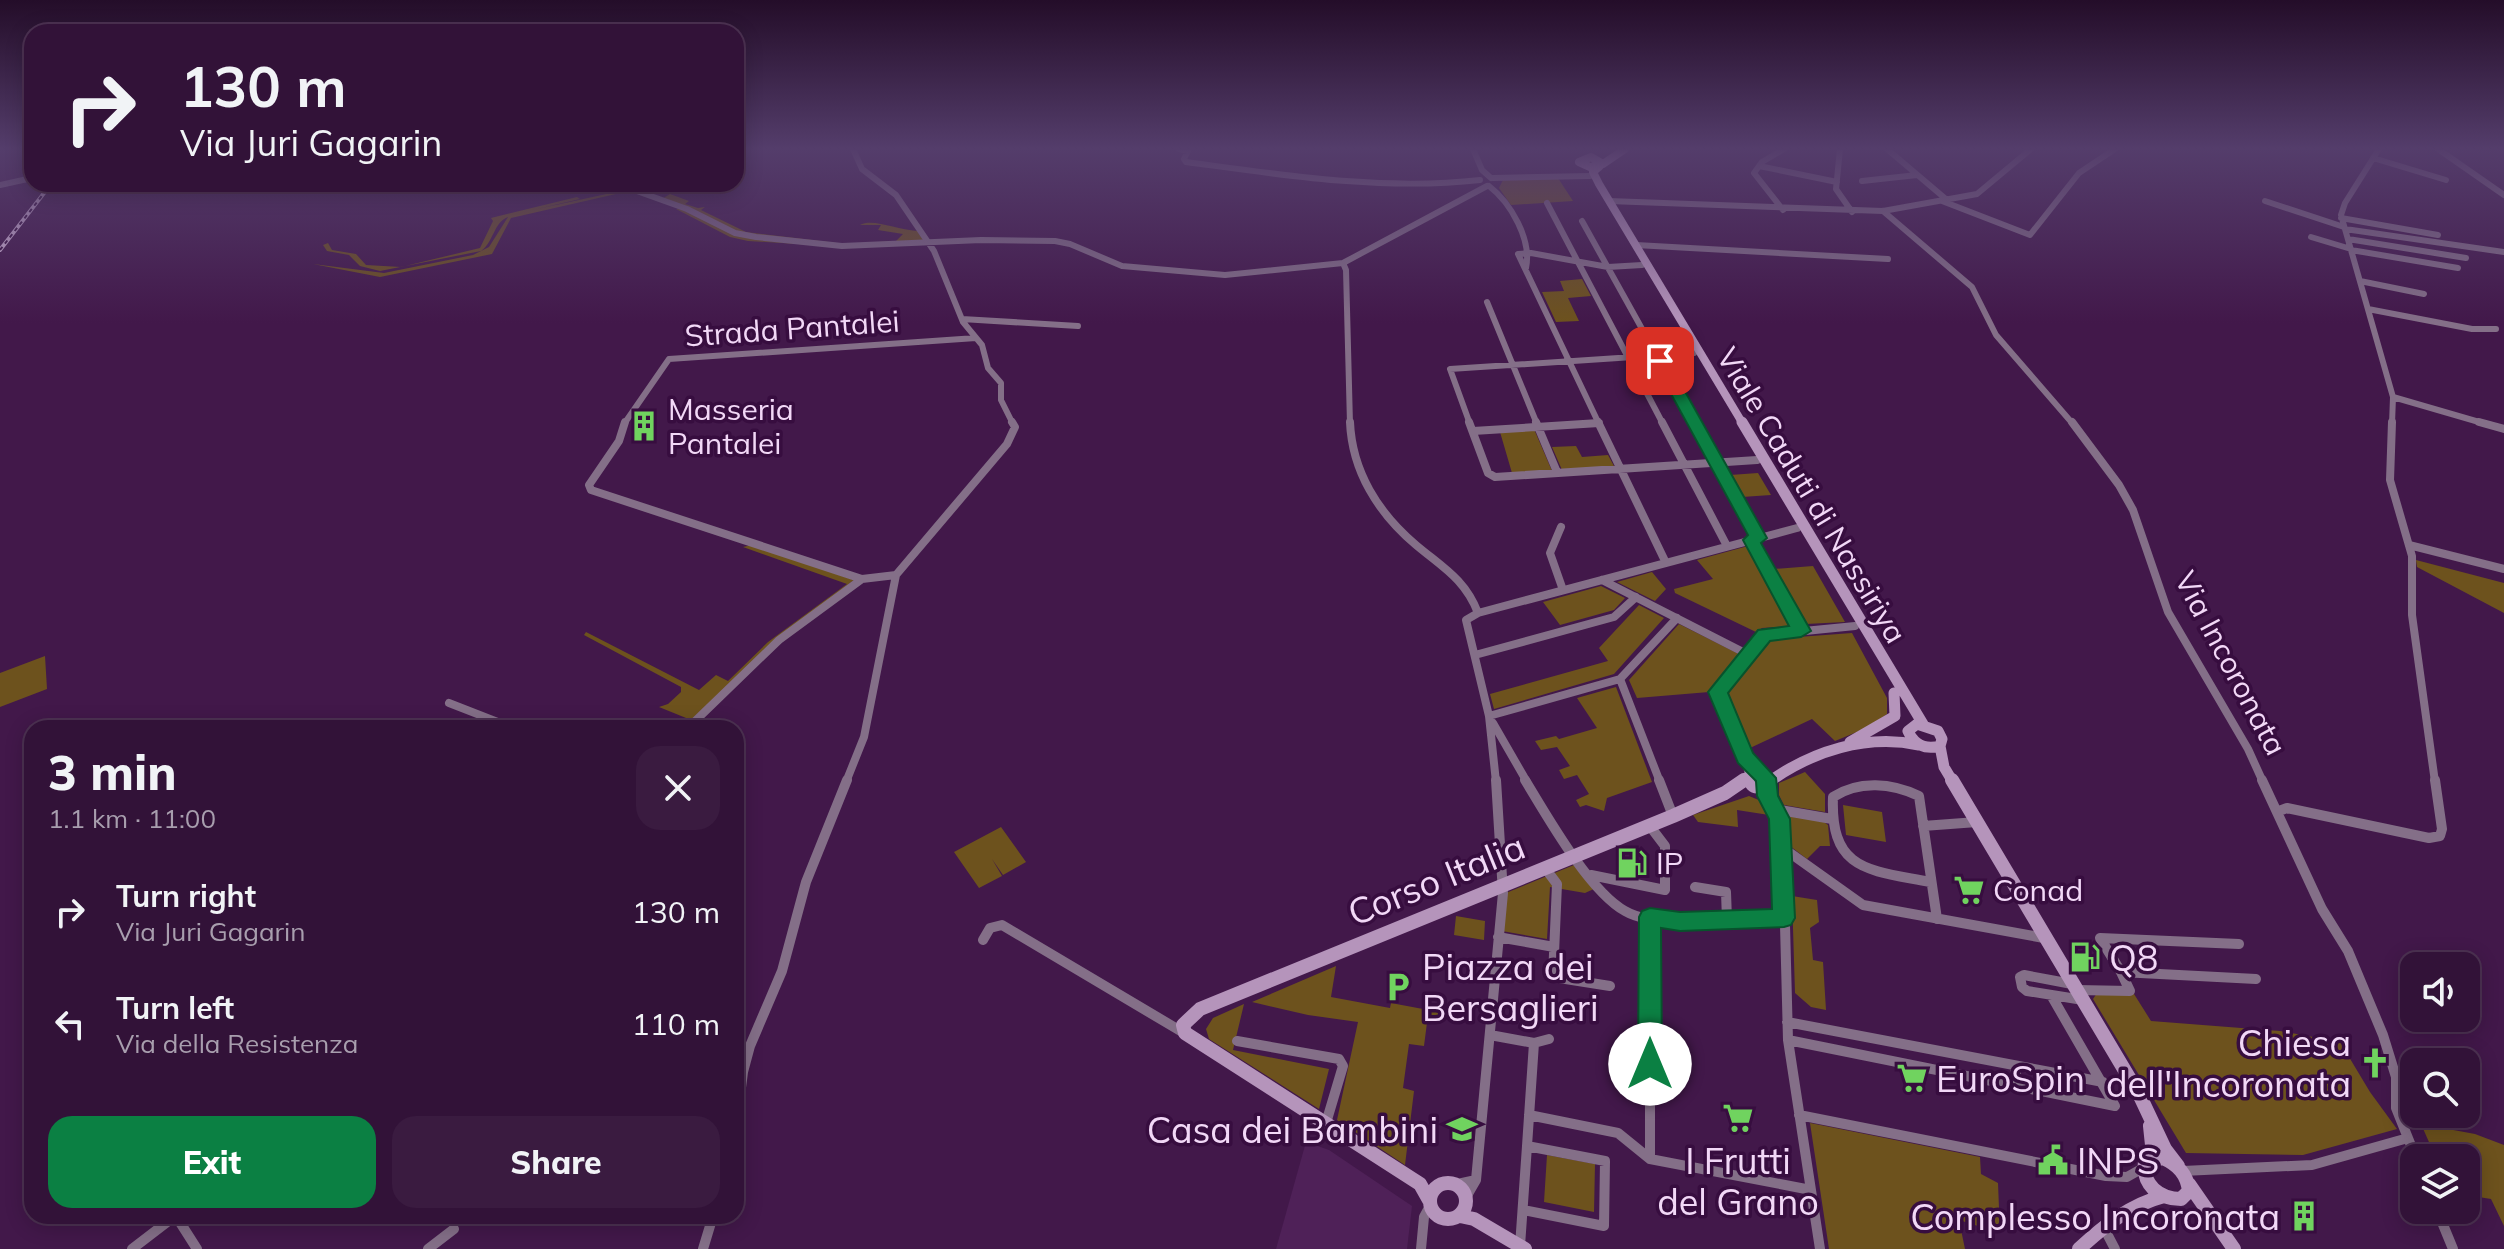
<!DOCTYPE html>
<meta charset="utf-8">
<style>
body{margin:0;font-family:Mulish,sans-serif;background:#3a1b40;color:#f1f3f6;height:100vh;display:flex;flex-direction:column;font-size:30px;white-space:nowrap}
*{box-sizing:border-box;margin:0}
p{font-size:26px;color:#a89eae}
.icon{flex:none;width:44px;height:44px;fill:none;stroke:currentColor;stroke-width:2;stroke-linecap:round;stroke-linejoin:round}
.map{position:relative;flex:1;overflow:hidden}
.side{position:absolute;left:24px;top:720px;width:720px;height:504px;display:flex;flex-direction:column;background:#321238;border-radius:24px;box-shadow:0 4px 20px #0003,0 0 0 2px #4d3253}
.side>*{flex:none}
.hud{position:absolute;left:24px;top:24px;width:720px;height:168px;border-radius:24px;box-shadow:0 4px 20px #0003,0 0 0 2px #4d3253;background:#321238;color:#f1f3f6;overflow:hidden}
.tools{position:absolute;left:2400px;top:952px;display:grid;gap:16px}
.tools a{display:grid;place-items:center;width:80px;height:80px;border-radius:16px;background:#321238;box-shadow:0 4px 20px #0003,0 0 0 2px #4d3253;font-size:40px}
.pin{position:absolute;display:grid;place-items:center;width:68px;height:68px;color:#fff;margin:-34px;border-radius:16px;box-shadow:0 4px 12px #0006}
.me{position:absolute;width:88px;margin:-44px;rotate:0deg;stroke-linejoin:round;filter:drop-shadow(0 0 6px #0008)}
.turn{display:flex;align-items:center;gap:28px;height:168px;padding:0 24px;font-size:36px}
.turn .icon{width:104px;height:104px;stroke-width:2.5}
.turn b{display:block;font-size:56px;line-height:68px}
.round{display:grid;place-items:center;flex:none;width:84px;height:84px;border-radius:24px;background:#3a1b40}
.head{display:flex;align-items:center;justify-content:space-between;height:136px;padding:0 24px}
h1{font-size:48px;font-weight:800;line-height:60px}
.primary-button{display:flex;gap:16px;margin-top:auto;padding:16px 24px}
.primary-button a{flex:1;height:92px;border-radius:24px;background:#0b8043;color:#fff;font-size:32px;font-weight:800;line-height:92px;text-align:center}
.primary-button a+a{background:#3a1b40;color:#f1f3f6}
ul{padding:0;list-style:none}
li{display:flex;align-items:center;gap:24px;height:112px;padding:0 24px}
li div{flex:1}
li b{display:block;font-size:30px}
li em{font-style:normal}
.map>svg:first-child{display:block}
.built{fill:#4f2158}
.green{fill:#6d521d}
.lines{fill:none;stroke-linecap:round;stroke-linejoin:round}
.street-far2{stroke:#846f88;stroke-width:6}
.street-far1{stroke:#846f88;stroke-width:8}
.street{stroke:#846f88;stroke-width:10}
.secondary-far2{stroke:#b594bb;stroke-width:8}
.secondary-far1{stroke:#b594bb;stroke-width:11}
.secondary{stroke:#b594bb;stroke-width:14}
.rail-casing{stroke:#dcc0e1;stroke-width:4}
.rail{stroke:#370d3f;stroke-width:2;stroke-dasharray:4;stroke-linecap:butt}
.route{fill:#0b8043;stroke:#07532c;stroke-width:2}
.labels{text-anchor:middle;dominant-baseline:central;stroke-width:7;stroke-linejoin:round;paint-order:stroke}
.street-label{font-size:30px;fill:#f2d8f7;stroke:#370d3f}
.poi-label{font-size:30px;fill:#f2d8f7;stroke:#370d3f;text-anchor:start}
.near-street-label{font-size:36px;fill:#f2d8f7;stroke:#370d3f}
.near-poi-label{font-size:36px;fill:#f2d8f7;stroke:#370d3f;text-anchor:start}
</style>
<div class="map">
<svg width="2504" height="1249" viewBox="0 0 2504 1249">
<rect width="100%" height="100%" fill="#42184a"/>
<!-- built -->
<path class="built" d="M1306 1142 1329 1150 1412 1206 1407 1249H1276Z"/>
<!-- green -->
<path class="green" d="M1558 178 1573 201 1511 205 1499 188 1503 180Z
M625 190 629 191 511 218 492 254 380 277 313 264 384 273 473 255 489 247 508 217C493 223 494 242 481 251L380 271 360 266 349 255 327 251 323 245 328 243 332 250 356 254 366 265 401 267 480 248 493 221 491 218 577 197 580 199 537 209Z
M670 194 689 201 685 204 698 208 705 207 701 210 746 232 845 244 896 241 903 234 878 230 881 225H860C873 218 897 230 917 231L924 241 845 247 748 241 730 237 676 209C694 206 716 226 733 233 759 243 798 243 826 244L741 234 693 210 662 199Z
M1582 279 1591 296 1568 298 1579 321 1556 322 1542 292 1564 291 1560 281Z
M1534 429 1552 471 1512 473 1500 432Z
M1576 446 1582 457 1608 455 1614 466 1562 470 1552 447Z
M1758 473 1771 495 1742 497 1730 475Z
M752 545 854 580 777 640 691 720 659 707 668 704 681 692V687L584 635 586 632 699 690 716 675 728 681 768 642 847 584 743 547Z
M1748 546 1791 626 1762 628 1756 632 1675 593 1674 589 1713 579 1697 560Z
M2416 560 2504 583V613L2417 567Z
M1813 566 1845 622 1806 624 1773 569Z
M1652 572 1666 589 1655 601 1617 582Z
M1601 586 1625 598 1614 610 1560 625 1543 602Z
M1639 605 1664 618 1614 674 1494 709 1490 694 1608 661 1599 648Z
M1679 624 1739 654 1709 692 1637 698 1629 680Z
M1852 633 1887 698V714L1869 727 1835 741 1812 719 1750 748 1726 695 1770 639Z
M45 656 47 689 0 707V673Z
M1616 687 1652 782 1607 798 1604 811 1586 805 1580 807 1576 800 1589 794 1577 775 1564 779 1559 770 1570 766 1557 747 1541 750 1535 741 1556 736 1559 739 1597 728 1577 698Z
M1805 772 1825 794V812L1784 805 1779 795V783Z
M1749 796 1766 803 1769 815 1737 810 1738 827 1698 822 1693 815Z
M1843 805 1882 812 1886 842 1846 835Z
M1792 816 1824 822 1828 825 1830 846H1820L1807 859 1790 846 1787 818Z
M1001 827 1026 862 1003 875 992 859 1002 876 979 888 954 852Z
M1574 865 1596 888 1585 893 1550 887 1547 939 1502 931 1506 893Z
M1792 896 1817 900 1819 922 1810 928 1813 960 1823 962 1826 1010 1811 1007 1795 993Z
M1456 916 1485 921 1484 940 1454 935Z
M1336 966 1331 997 1390 1008 1391 1003 1439 1012 1438 1016 1428 1015 1424 1046 1409 1044 1403 1088 1414 1091 1405 1165 1337 1120 1358 1022 1308 1015 1252 1002Z
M2097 993 2134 994 2151 1021 2280 1031 2340 1042 2370 1092 2397 1129 2303 1155 2186 1153 2093 999Z
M1244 1004 1233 1050 1329 1069 1319 1109 1209 1039 1206 1029 1213 1018Z
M1810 1123 1980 1157 1981 1174 1998 1183 2000 1233 1959 1220 1965 1249H1829Z
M2421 1124 2475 1134 2504 1145V1226L2491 1199 2466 1195V1158H2436Z
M1547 1155 1595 1164 1594 1212 1544 1202Z"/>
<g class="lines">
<!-- street-far2 -->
<path class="street-far2" d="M853 149 862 169 896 195 934 251 963 322 982 345 988 368 1001 383V400L1013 424
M1179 149 1188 151 1184 159 1186 162C1283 175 1382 191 1480 180
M1473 149 1482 170 1491 178
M1840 149 1836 189 1852 212
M1887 149 1947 200
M2379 149 2345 203 2341 215 2393 397 2392 424
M2438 149 2504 195
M2373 158 2446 180
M1759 166 1837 182
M1493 178 1590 176
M1862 181 1917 175
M0 185 32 178
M1489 186C1511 203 1532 240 1526 268
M634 190 687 209 735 233 756 237 842 246 981 240 1055 241 1070 244 1122 266 1225 275 1343 263 1487 186
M1609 201 1883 211 1977 194 2031 149
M1942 201 2030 235 2079 173 2115 149
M2265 201 2344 227
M1547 203 1663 424
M1783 210 1754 173 1762 162 1784 149
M1883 211 1972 287 1996 335 2073 424
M2341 218 2438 235
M1582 221 1695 424
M2345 229 2504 252
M2311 237 2351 249
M2348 239 2466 258
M1636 245 1888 259
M2351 250 2458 268
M1343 263 1346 270 1350 424
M2360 281 2424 294
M1487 302 1537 424
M2368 309 2472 329H2496
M962 319 1078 326
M2393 397 2486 424
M624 424 669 359 976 338
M1470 424 1450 369 1694 353
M1588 424 1599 423
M1599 424 1518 254 1531 253 1608 267 1642 265"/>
<!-- street-far1 -->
<path class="street-far1" d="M625 422 619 441 589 485 591 490 862 579
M1350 422C1352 471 1378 513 1416 545 1442 567 1465 579 1478 613
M1469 422 1488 473 1495 477 1757 460
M1536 422 1557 472
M1598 422 1666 563
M1662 422 1727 546
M1693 422 1758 538
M2072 422 2119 485 2133 510 2168 612 2248 749 2263 782
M2392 422 2390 480 2412 556V615L2435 782
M2479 422 2504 429
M1473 431 1599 423
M1561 527 1550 553 1563 590
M1751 540 1801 631
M2409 545 2504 569
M1602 580 1749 655
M1475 655 1614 617 1636 597
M1620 679 1660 782
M1620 679 1677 618
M449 703 513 728
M1489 716 1620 679
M1493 723 1527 782
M688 728 779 640 862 579 896 575
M1748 761 1758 774
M1749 775 1745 757 1718 691 1764 635 1855 626
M846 782 864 737 896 575 1007 444 1015 427 1012 422
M1496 782 1489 716 1466 620 1478 613 1797 528"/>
<!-- street -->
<path class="street" d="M1525 780C1547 816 1589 891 1625 911 1659 931 1744 920 1784 918
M1659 780 1673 816
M2262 780 2322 909 2348 951 2383 1035 2396 1077V1108L2416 1158
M1766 785 1779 819 1783 848 1788 1040 1820 1249
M1774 809 1832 819
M2279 811 2287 808 2429 838 2440 836 2442 829 2435 780
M1923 826 1977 822
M1783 848 1863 905 2044 938
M1545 868 1557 884 1553 977 1610 986
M1591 875 1665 890V846L1649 825
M1930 882C1870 870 1830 872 1833 797 1859 780 1892 783 1919 796L1937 919
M1695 887 1726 892 1727 920
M1650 917V1159
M1498 937 1554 947
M983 940 990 928 1002 925 1184 1033
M2121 972 2100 938 2239 944
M2072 984 2024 975 2020 977 2022 987 2027 991 2083 1000
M2077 990 2130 991 2121 972 2256 979
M2051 995 2115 1106
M1787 1022 2103 1082
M1490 1035 1534 1043 1549 1039
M1788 1040 2115 1106
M1237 1041 1339 1059 1343 1066 1326 1123
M2014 1065 2019 1087
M1529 1115 1618 1133 1650 1159 1811 1190
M1799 1115 2106 1176 2127 1177 2143 1168
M736 1126 743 1072 750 1046 782 971 806 882 847 780
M1527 1146 1534 1043
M2183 1171 2312 1165 2408 1138
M1453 1185 1476 1180
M1465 1199 1476 1180 1503 893 1496 780
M2437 1210 2453 1249
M176 1216 197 1249
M2103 1226 2115 1249
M1520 1246 1527 1146 1605 1161 1604 1226 1523 1210
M132 1249 175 1216
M428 1249 454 1229
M703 1249 713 1216
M1421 1249 1424 1217 1430 1206"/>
<!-- secondary-far2 -->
<path class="secondary-far2" d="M1591 157 1603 164 1590 167 1579 162Z
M1603 164 1625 149
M1599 167 1593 172 1599 184 1743 424"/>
<!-- secondary-far1 -->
<path class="secondary-far1" d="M1742 422 1923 724
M1917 724 1938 731 1942 739 1940 746C1925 750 1914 745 1908 731Z
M1850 742 1895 716 1894 693
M1940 746 1944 767 1953 782
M1749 780a8 8 0 1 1 16 0a8 8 0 1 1-16 0Z
M1741 782 1748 777
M1769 782C1812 751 1866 734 1919 745"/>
<!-- secondary -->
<path class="secondary" d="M1952 780 2140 1096 2165 1149 2178 1166
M1767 783 1771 780
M2163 1158C2178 1165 2187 1174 2189 1191L2181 1199C2159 1199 2142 1185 2145 1162Z
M2149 1159 2152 1145 2150 1126
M1430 1201a18 18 0 1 1 36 0a18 18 0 1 1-36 0Z
M2189 1184 2234 1249
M1429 1200 1420 1184 1185 1033 1183 1025 1200 1009 1673 816 1725 793 1744 780
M1460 1216 1474 1219 1525 1249
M2079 1249C2105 1225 2130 1205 2164 1196"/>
<!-- rail casing -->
<g class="rail-casing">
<path id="rail" d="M0 250 51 184"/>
</g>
<!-- rail -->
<use href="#rail" class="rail"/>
</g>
<!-- sky -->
<linearGradient id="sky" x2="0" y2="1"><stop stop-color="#240d29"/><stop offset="0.46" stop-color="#543d6b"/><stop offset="1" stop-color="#543d6b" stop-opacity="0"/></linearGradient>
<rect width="2504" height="323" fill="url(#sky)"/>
<!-- route -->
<path class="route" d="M1660 356 1668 361 1767 538 1761 543 1811 631 1801 637 1770 641 1728 693 1753 753 1776 778 1778 796 1790 819 1795 918 1791 925 1784 927 1680 931 1661 928 1662 1064 1658 1072 1650 1075 1641 1072 1638 1064 1639 917 1642 911 1650 908 1680 912 1772 909 1769 819 1757 796 1756 781 1738 763 1708 692 1758 630 1789 626 1743 540 1748 535 1653 361Z"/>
<!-- icons -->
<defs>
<g id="building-bare" transform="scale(2.4)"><path d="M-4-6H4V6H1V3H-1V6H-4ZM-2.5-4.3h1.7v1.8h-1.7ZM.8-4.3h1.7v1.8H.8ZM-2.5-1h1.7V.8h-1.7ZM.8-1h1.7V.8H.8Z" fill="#70d35f" stroke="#370d3f" stroke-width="2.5" paint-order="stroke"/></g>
<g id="fuel-bare" transform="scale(2.4)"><path d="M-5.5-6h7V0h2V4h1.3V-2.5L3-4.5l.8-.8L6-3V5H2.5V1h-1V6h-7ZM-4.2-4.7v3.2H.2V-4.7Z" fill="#70d35f" stroke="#370d3f" stroke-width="2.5" paint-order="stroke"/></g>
<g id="supermarket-bare" transform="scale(2.4)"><path d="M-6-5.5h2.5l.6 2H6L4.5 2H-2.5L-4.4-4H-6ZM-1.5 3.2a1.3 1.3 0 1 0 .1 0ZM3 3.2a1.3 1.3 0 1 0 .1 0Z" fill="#70d35f" stroke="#370d3f" stroke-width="2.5" paint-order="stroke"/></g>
<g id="parking-bare" transform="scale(2.4)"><path d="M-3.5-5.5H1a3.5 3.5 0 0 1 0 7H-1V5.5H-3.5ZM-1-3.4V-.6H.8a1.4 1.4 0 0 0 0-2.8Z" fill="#70d35f" stroke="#370d3f" stroke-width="2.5" paint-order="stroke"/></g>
<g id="church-bare" transform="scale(2.4)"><path d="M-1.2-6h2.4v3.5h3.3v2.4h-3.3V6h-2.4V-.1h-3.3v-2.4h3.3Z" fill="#70d35f" stroke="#370d3f" stroke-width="2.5" paint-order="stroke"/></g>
<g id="school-bare" transform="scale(2.4)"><path d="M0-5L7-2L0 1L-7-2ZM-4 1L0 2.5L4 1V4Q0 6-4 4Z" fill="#70d35f" stroke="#370d3f" stroke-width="2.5" paint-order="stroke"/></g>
<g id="civic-bare" transform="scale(2.4)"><path d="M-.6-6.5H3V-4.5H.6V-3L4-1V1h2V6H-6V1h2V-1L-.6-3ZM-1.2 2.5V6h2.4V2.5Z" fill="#70d35f" stroke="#370d3f" stroke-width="2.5" paint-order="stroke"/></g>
</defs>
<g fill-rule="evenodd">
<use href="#building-bare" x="644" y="426"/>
<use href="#fuel-bare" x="1632" y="863"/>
<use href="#supermarket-bare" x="1969" y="890"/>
<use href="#fuel-bare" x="2085" y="957"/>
<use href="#parking-bare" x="1398" y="987"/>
<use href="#church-bare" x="2375" y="1063"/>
<use href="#supermarket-bare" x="1912" y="1078"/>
<use href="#supermarket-bare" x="1738" y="1118"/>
<use href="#school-bare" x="1462" y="1129"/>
<use href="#civic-bare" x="2053" y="1160"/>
<use href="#building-bare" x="2304" y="1216"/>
</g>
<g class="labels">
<!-- street labels -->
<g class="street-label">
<text transform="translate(792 328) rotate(-4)">Strada Pantalei</text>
<text transform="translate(1812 495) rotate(59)">Viale Caduti di Nassiriya</text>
<text transform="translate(2231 663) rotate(62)">Via Incoronata</text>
</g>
<!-- poi labels -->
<g class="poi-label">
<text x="668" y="409">Masseria<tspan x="668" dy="34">Pantalei</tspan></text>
<text x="1656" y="863">IP</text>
<text x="1993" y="890">Conad</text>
</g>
<!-- near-street labels -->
<g class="near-street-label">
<text transform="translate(1436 879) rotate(-22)">Corso Italia</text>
</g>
<!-- near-poi labels -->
<g class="near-poi-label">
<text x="2109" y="957">Q8</text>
<text x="1422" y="966">Piazza dei<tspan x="1422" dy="41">Bersaglieri</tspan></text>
<text x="2351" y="1042" text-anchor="end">Chiesa<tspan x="2351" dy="41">dell'Incoronata</tspan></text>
<text x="1936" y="1078">EuroSpin</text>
<text x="1438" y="1129" text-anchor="end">Casa dei Bambini</text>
<text x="1738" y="1160" text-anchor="middle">I Frutti<tspan x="1738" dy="41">del Grano</tspan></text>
<text x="2077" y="1160">INPS</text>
<text x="2280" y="1216" text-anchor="end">Complesso Incoronata</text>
</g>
</g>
</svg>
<div class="tools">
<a><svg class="icon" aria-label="sound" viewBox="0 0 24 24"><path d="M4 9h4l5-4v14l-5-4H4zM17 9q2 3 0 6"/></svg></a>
<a><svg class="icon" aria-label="search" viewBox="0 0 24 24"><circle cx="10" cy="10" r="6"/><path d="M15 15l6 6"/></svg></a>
<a><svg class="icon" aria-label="layers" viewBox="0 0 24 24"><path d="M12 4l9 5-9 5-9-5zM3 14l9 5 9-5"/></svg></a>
</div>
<div class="pin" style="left:1660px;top:361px;background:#d93025"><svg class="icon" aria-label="arrive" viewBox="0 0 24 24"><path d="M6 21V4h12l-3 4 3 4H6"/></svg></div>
<svg class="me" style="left:1650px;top:1064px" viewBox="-20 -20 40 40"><circle r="19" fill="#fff"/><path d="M0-13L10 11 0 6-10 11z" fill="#0b8043"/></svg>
<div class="hud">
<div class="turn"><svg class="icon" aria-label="right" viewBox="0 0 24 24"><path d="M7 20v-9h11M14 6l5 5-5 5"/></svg><div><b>130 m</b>Via Juri Gagarin</div></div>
</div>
<section class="side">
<div class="head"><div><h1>3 min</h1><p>1.1 km · 11:00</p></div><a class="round"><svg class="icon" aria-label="close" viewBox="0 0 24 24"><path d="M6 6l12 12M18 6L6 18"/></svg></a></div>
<ul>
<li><svg class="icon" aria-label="right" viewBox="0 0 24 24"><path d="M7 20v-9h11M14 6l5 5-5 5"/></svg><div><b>Turn right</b><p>Via Juri Gagarin</p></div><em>130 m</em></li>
<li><svg class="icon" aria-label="left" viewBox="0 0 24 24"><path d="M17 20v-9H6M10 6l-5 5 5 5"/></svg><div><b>Turn left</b><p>Via della Resistenza</p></div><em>110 m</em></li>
</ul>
<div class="primary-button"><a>Exit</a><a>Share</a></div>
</section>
</div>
